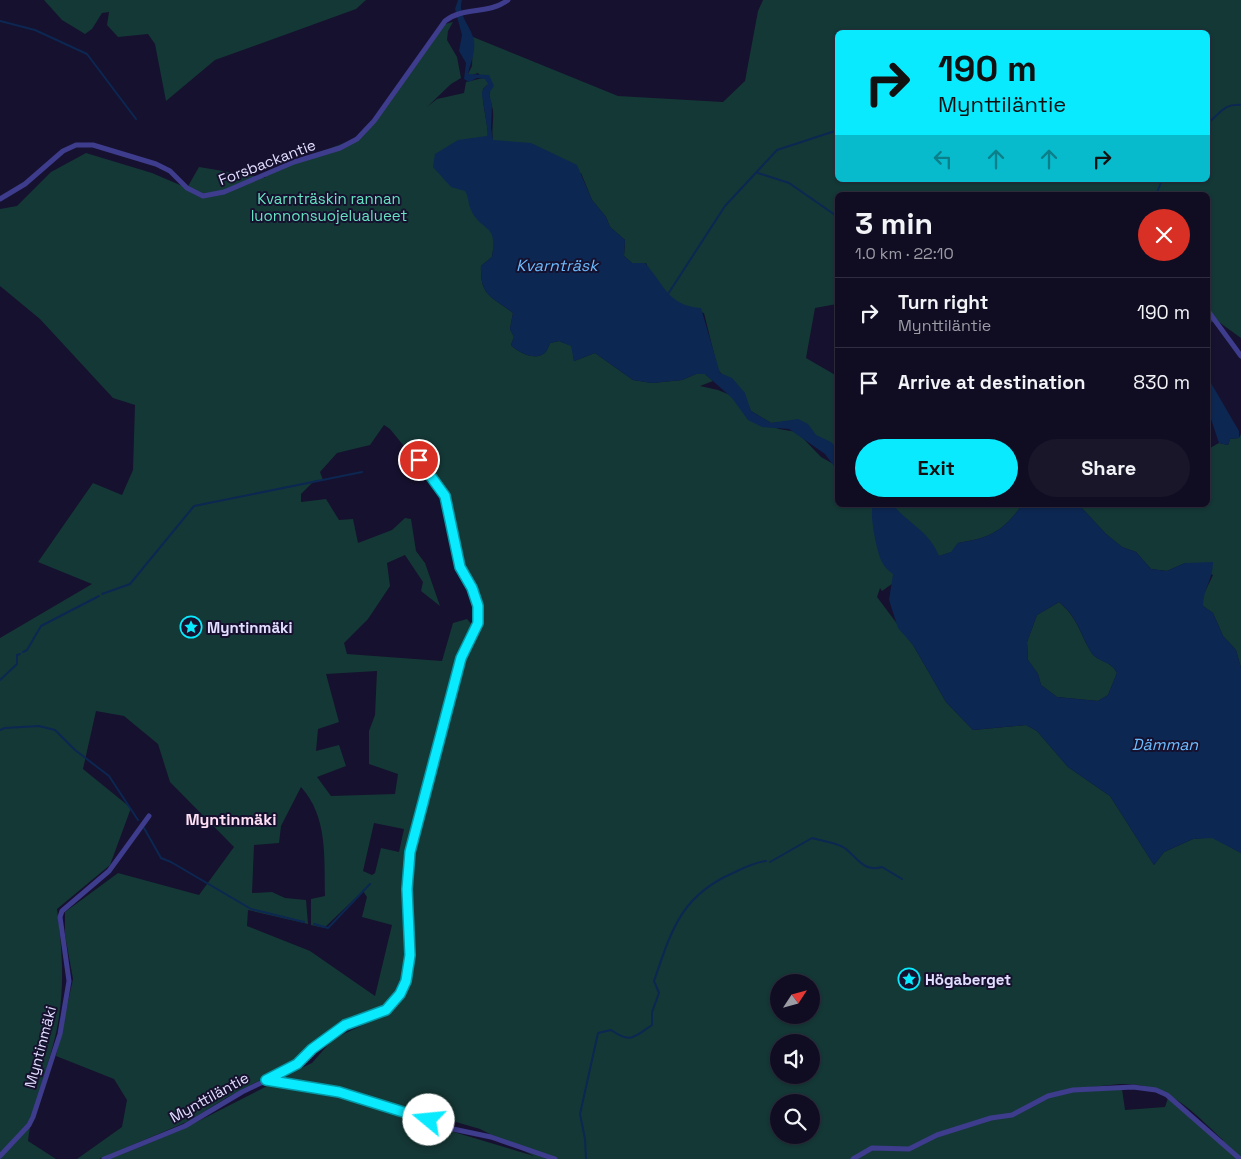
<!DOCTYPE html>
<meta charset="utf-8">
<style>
body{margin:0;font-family:"Space Grotesk",sans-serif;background:#19162a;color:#f1f3f6;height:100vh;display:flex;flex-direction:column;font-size:19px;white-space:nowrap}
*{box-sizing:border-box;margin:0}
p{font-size:16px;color:#9c9ca5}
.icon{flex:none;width:28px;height:28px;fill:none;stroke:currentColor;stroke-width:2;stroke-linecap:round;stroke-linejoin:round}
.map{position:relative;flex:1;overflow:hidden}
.sheet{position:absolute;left:835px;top:192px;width:375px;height:315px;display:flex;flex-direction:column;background:#100d22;border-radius:8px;box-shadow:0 1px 4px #0004,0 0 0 1px #302d40}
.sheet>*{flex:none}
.hud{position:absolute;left:835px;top:30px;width:375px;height:152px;border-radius:8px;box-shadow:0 1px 4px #0004,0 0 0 1px #302d40;background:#0aeaff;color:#111;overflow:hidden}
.needle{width:32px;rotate:54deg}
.controls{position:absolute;left:770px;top:974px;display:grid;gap:10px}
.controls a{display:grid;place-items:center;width:50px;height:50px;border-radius:50%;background:#100d22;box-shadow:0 1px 4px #0004,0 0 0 1px #302d40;font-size:25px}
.pin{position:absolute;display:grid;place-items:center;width:42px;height:42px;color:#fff;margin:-21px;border:2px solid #fff;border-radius:50%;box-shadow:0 1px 5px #0007}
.me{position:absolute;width:55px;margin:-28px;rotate:287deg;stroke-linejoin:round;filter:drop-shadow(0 0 4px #0008)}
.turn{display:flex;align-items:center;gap:18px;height:105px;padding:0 20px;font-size:22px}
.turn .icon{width:65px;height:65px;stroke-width:2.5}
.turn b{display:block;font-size:35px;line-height:42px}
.lanes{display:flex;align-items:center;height:48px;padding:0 20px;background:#0003;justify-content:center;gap:25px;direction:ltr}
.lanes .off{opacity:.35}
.round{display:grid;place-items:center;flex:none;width:52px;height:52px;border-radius:26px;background:#19162a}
.overview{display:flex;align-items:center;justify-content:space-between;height:85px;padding:0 20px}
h1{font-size:30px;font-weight:600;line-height:38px}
.action{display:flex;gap:10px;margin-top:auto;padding:10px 20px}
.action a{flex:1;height:58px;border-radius:30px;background:#0aeaff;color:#111;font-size:20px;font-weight:600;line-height:58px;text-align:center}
.action a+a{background:#19162a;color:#f1f3f6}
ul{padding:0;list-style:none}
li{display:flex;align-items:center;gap:15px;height:70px;padding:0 20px;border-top:1px solid #302d40}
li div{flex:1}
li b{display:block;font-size:19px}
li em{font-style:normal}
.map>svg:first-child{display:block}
.green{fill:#143836;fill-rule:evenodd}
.water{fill:#0c2752;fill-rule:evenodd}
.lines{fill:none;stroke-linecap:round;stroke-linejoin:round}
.stream{stroke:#0c2752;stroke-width:2}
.street{stroke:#3e3c8d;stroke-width:5}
.route-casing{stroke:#0698a6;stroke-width:12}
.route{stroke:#0aeaff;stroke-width:9}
.labels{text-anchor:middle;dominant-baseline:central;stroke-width:4;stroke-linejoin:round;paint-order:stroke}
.street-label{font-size:15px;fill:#e2deff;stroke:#16112e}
.park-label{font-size:15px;fill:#66e3c2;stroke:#16112e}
.poi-label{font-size:15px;font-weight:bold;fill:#e2deff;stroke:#16112e;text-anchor:start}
.water-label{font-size:16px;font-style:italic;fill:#6cbdff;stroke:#16112e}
.neighbourhood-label{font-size:16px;font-weight:bold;fill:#ffe0f4;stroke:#16112e}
</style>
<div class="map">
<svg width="1241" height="1159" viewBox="0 0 1241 1159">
<rect width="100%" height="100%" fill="#16112e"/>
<!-- green -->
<path class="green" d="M44 0H366L356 9 215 60 166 101 155 44 148 34 118 37 107 25 109 12 102 13 92 29 85 34 62 20Z
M763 0H1241V338L1216 320 1208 324V195H838L837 304 815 308 806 358 837 376V458L802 423 795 421 771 423 751 411 745 398 718 370 704 313 684 308 657 290 646 263H632L624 256 625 240 610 227 606 217 592 200 581 173 564 174 540 191 494 243 492 257 481 266C480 297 492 296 513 313L510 329 514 337 511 345C518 353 539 363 547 350 548 348 549 345 550 343L559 341 572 346 574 361 595 353 633 380 652 383 682 380 696 374H705L713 381 700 386 718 390 730 395 751 418 779 429 797 432 821 457 837 466 838 505H874L881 539 898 555 910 571 882 591 880 588 877 597 913 645 946 702 973 730 1026 725 1037 731 1068 767 1110 796 1154 865 1164 852 1193 839 1212 837 1241 853V1159H110L183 1129 271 1084H288L355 1098 377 1109 534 1156 480 1129 342 1089 282 1077 312 1063 333 1039 384 1015 401 998 412 968V850L462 659 480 623V607L473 586 462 567 447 496 416 451 412 456 390 429 384 425 370 445 337 453 320 472 323 480 314 481 301 494V502L326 499 339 520 353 519 358 543 392 530 405 518 411 519 416 551 425 563 440 606 421 591 423 582 405 555 387 563 390 586 368 619 344 643 347 654 442 661 453 623 467 619 473 626 459 657 408 851 405 893 407 966 403 982 396 996 390 1003 377 1011 345 1020 318 1040 295 1062 226 1098 189 1121 99 1159H77L122 1127 127 1100 114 1079 56 1056 73 979 65 935V912L118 873 199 895 234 847 170 782 158 744 124 716 96 711 83 769 131 808 110 865 57 909C62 949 65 982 58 1023 51 1063 33 1100 28 1141L56 1159H0V638L92 584 38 562 93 483 122 495 133 470 135 405 113 398 40 319 0 286V209L17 206 51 172 86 153 152 173 187 188 199 167 265 178 266 172 355 139 369 125 445 24 453 22 448 31 447 40 457 57 461 78 451 84 427 107 437 99 464 93 466 82 483 78 478 73 469 76 468 74 472 66 473 37 618 96 723 102 745 81 758 11ZM838 32H1208V180H838ZM487 85 490 91C488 98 491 100 492 106 495 117 491 128 493 139L488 136C488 122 481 101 483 89ZM377 671 375 715 369 731V764L398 774 395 794 331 796 317 777 346 766 339 745 316 751 318 729 339 722 326 674ZM301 787C328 817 324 857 325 896L311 899V925L324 928 363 891 367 897 362 917 392 925 375 996 310 951 247 926 248 910 308 924 306 900 285 898 272 892 252 893 254 845 279 843 281 826ZM374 823 404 829 399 852 381 848 375 873 372 875 363 871ZM779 982H811V1015H779ZM779 1042H811V1075H779ZM1120 1084C1167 1082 1191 1110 1223 1140V1145L1168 1098 1165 1107 1125 1110 1122 1089 1089 1090 1091 1087ZM779 1102H811V1135H779Z
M1241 434V668L1236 650 1223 636 1213 613 1203 606V596L1213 575 1185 563 1167 571 1151 569 1136 552 1122 547 1106 534 1079 505H1208V449L1219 443 1228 445 1230 439 1239 438Z
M885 505H1022C1003 531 991 538 958 543L952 552 939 556Z
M1059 602C1078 618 1079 632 1091 652 1097 662 1111 660 1117 673L1108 695 1098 701 1057 697 1041 685 1038 674 1028 660 1027 642 1037 615Z"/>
<!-- water -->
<path class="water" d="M458 0H462C457 15 471 26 474 40 476 52 470 64 468 74L489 75 494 86 489 93 492 106 491 128 493 140 531 143 577 165 592 200 606 217 610 227 625 240 624 256 632 263H645C664 284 668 306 701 308L720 373 732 378 745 393 751 411 771 423 798 419 808 424 816 435 831 442 837 449V470L825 454 789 429 762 427 748 420 732 398 705 374H696L682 380 652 383 633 380 595 353 574 361 571 346 559 341 550 343C549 345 548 348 547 350 539 363 518 353 511 345L514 337 510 329 513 313C492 296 480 297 481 266L492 257C498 222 482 233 471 210 468 204 469 197 465 191L451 187 433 167 435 154 458 140 487 136 488 133 482 94 483 89 488 84 485 79 477 78 469 82 464 79 466 63 459 51 462 35 455 9Z
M1208 383H1211L1239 431V438L1230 439 1228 445 1219 443 1208 410Z
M873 505H893C910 525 929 531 939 556L951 552 958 543C991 538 1003 531 1022 505H1079L1106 534 1122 547 1136 552 1151 569 1167 571 1185 563 1213 562C1213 580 1203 589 1203 606L1213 613 1223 636 1236 650 1241 668V853L1212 838 1193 839 1164 852 1154 865 1110 796 1068 767 1037 731 1026 725 973 730 946 702 913 645 898 628 889 600 893 574C889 571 884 567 882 562 877 553 869 514 873 505ZM1059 602C1077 616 1080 633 1091 652 1097 662 1112 661 1117 673L1108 695 1098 701 1057 697 1041 685 1038 674 1028 660 1027 642 1037 615Z"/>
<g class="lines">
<!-- stream -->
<path class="stream" d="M0 21 35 30 87 54 136 119
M1208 123C1220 114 1224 103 1241 105
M758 173 789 183 838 217
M1156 195 1162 180
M668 294 725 206 777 150 838 130
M102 594 130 584 194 506 362 472
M23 652 27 650 41 626 99 596
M0 680 17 664V655L20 654
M0 730 5 728 39 726 55 730 75 750 109 776 138 820
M144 828 161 858 171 862 251 909 304 922
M770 862 812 838C822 841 839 843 846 849 859 860 864 872 882 867L902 879
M314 924 328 928 370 884
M586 1159 585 1139 580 1114 598 1033 611 1030C631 1044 634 1037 652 1025V1012L659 993 654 981C671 932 680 896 733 873 743 868 755 862 766 861"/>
<!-- street -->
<path class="street" d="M0 199 25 184 63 151 76 145H93L156 164 170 171 187 188 203 196 224 192 294 162 340 148 357 139 374 121 445 21C464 6 488 15 508 0
M1208 311 1241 356
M267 1080 364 1098 453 1129 491 1137 555 1159
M0 1156 29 1125 33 1117 60 1034 69 981 60 917 62 911 109 871 149 816
M104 1159 185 1126 242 1092 288 1070 334 1031 345 1025 386 1009 400 994 406 981 410 955 407 889 410 852 461 658 478 623V606L460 567 445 496 419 460
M853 1159 872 1148 909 1149 937 1135 991 1118 1012 1115 1048 1096 1073 1090 1133 1087 1156 1090 1167 1095 1240 1159"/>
</g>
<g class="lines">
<!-- route casing -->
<g class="route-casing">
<path id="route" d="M419 460 445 496 460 567 472 588 478 606V623L461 658 410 852 407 889 410 955 406 981 400 994 386 1010 345 1025 312 1049 297 1064 266 1080 339 1092 429 1120"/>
</g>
<!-- route -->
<use href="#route" class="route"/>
</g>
<!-- icons -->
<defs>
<g id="sight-ring" transform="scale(1.125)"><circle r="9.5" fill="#16112e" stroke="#0aeaff" stroke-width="1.5"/><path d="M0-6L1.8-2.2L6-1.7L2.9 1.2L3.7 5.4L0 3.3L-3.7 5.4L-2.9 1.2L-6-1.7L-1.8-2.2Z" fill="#0aeaff"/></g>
</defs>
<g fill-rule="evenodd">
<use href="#sight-ring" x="191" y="627"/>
<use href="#sight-ring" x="909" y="979"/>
</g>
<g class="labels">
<!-- street labels -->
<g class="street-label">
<text transform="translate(267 162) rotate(-21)">Forsbackantie</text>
<text transform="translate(40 1047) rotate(-75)">Myntinmäki</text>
<text transform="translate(209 1097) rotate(-29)">Mynttiläntie</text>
</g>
<!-- park labels -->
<g class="park-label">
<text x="329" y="198">Kvarnträskin rannan<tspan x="329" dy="17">luonnonsuojelualueet</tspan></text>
</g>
<!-- poi labels -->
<g class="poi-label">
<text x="207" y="627">Myntinmäki</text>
<text x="925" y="979">Högaberget</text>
</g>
<!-- water labels -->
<g class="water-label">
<text x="557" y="265">Kvarnträsk</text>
<text x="1165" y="744">Dämman</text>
</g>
<!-- neighbourhood labels -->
<g class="neighbourhood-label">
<text x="231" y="819">Myntinmäki</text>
</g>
</g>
</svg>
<div class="controls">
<a><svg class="needle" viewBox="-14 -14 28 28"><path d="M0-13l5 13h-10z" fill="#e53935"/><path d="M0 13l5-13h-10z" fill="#9c9ca5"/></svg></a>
<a><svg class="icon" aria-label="sound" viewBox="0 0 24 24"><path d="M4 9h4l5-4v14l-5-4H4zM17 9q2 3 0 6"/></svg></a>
<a><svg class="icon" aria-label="search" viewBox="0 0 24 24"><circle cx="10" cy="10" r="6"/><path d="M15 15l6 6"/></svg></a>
</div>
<div class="pin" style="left:419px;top:460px;background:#d93025"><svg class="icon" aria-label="arrive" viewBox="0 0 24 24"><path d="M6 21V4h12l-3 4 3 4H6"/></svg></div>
<svg class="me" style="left:429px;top:1120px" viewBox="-20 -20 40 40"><circle r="19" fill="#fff"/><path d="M0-13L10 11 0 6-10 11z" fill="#0aeaff"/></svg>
<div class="hud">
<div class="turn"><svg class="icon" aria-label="right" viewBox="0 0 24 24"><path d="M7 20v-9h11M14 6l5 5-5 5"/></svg><div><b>190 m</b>Mynttiläntie</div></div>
<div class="lanes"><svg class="icon off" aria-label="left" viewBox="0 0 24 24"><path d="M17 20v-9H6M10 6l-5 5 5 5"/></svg><svg class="icon off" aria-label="ahead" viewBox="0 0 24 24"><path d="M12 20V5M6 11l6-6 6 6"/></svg><svg class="icon off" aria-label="ahead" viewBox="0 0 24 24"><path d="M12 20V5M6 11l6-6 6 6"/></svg><svg class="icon" aria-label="right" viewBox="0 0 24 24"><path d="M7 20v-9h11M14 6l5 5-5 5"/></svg></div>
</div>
<section class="sheet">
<div class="overview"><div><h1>3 min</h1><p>1.0 km · 22:10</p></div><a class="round" style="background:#d93025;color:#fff"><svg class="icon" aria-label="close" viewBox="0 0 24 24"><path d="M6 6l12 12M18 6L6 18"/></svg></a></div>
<ul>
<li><svg class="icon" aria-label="right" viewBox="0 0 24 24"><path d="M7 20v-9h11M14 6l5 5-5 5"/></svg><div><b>Turn right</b><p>Mynttiläntie</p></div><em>190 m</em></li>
<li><svg class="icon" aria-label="arrive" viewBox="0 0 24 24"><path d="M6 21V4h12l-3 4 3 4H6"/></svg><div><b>Arrive at destination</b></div><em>830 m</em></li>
</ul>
<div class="action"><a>Exit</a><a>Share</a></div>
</section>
</div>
